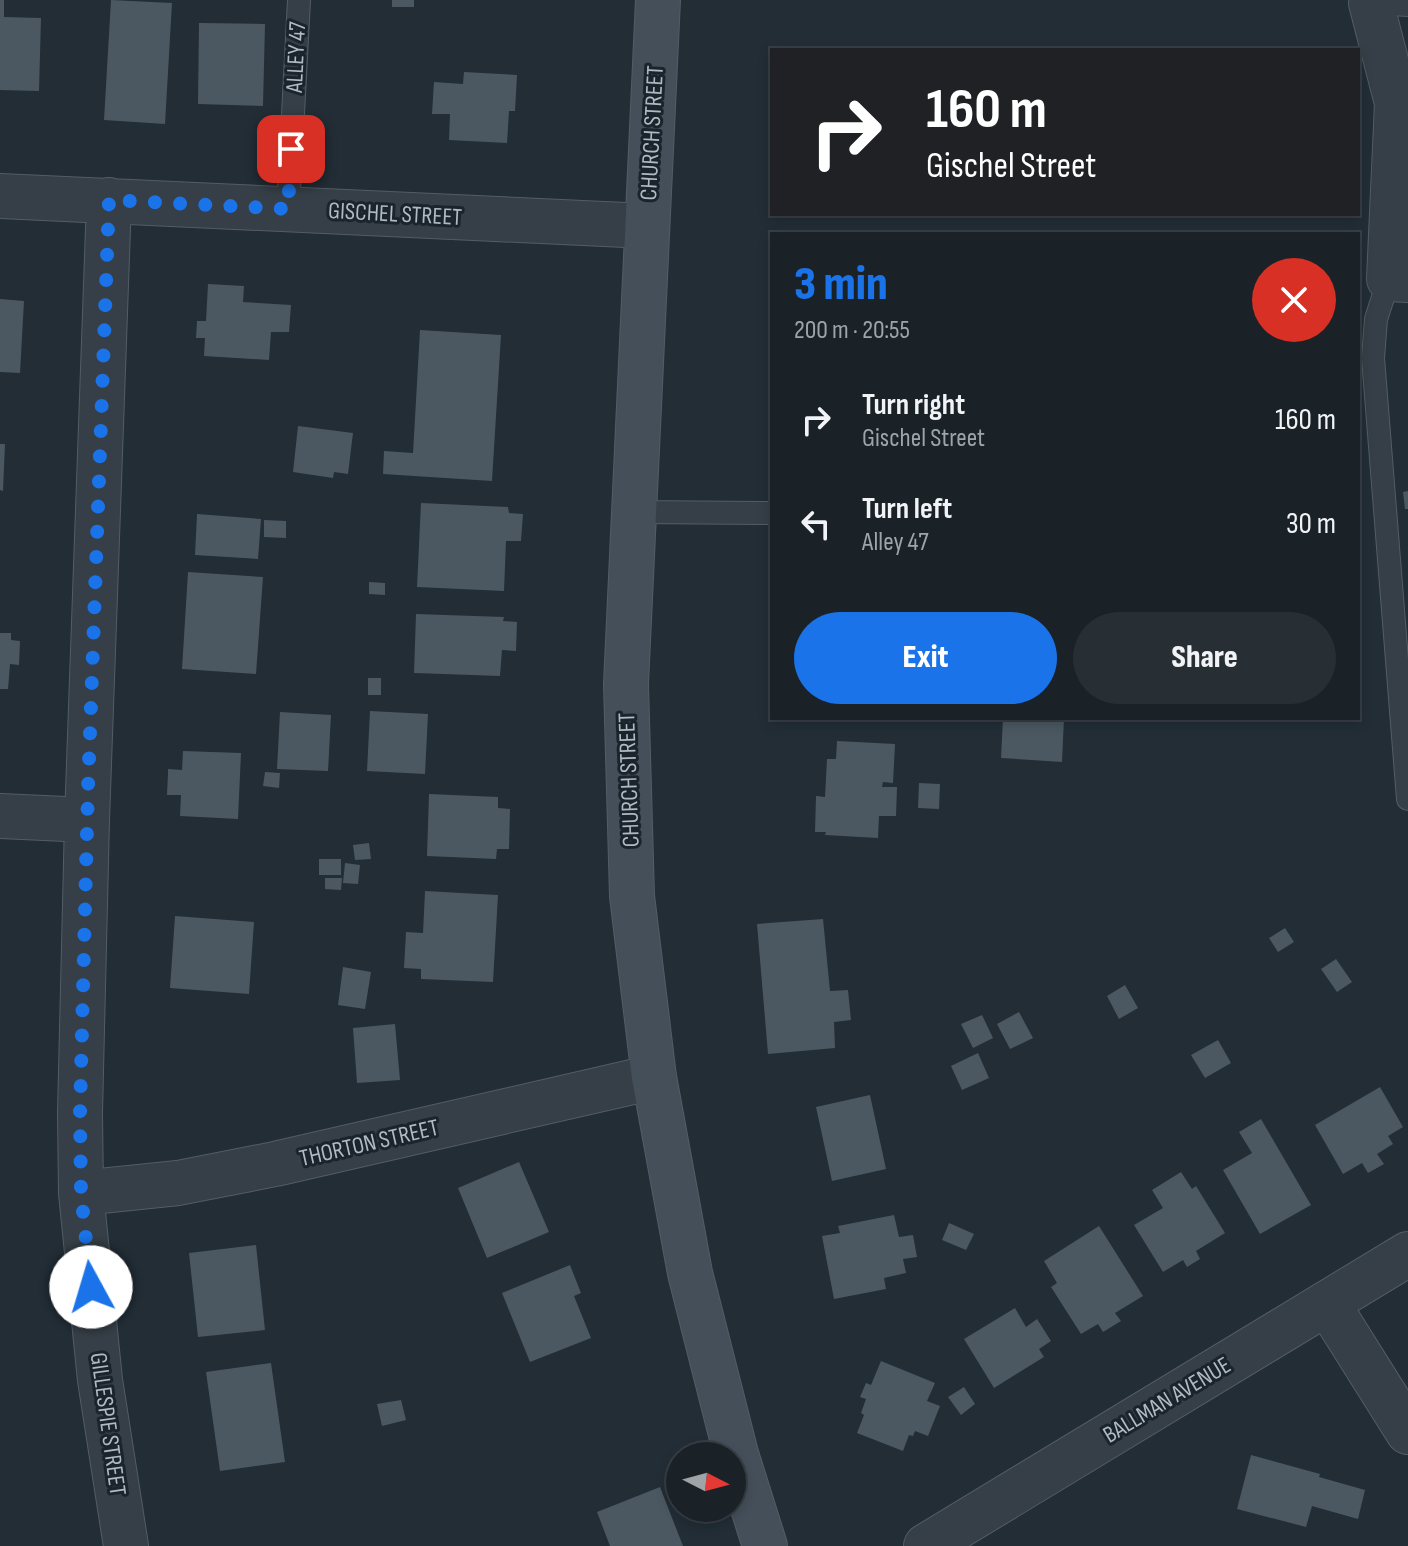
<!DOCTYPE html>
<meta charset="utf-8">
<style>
body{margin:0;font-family:"Sofia Sans Condensed",sans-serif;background:#272f34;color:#f1f3f6;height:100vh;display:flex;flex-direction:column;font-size:30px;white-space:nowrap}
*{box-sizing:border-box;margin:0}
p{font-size:26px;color:#9fa4a8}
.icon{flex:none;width:44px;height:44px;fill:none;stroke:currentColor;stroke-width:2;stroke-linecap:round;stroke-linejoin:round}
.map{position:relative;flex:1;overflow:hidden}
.side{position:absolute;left:770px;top:232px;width:590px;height:488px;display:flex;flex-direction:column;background:#1a2228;border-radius:0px;box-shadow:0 4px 12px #0003,0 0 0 2px #383f45}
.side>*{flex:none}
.guide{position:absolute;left:770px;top:48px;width:590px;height:168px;border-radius:0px;box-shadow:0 4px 12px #0003,0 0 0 2px #383f45;background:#202124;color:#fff;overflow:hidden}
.needle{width:52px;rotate:96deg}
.fabs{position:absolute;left:666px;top:1442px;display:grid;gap:16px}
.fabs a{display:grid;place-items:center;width:80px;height:80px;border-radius:50%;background:#1a2228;box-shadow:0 4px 12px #0003,0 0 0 2px #383f45;font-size:40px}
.pin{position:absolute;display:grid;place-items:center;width:68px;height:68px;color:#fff;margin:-34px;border-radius:16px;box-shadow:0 4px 12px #0006}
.me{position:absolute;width:88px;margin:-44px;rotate:354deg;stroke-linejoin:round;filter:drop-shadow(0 0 6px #0008)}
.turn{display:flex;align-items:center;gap:28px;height:168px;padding:0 24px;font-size:36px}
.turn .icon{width:104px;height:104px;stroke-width:2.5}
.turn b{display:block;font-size:56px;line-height:68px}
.round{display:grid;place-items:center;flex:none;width:84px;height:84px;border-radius:42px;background:#272f34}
.overview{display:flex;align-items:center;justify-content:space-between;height:136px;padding:0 24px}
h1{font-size:48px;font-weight:800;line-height:60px;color:#1a73e8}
.primary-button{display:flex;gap:16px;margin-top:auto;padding:16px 24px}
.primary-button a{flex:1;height:92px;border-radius:48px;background:#1a73e8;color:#fff;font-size:32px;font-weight:800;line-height:92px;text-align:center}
.primary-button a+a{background:#272f34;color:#f1f3f6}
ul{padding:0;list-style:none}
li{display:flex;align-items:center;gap:24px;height:104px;padding:0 24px}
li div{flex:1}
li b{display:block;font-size:30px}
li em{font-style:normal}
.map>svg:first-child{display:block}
.building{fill:#4b5862}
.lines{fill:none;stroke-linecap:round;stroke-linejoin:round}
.lane-casing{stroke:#535d65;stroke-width:24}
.street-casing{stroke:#535d65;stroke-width:46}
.secondary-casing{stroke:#535d65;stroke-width:46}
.lane{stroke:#363f47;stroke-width:22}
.street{stroke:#363f47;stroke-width:44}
.secondary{stroke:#444f5a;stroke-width:44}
.route{stroke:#1a73e8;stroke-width:14;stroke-dasharray:0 25.2}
.labels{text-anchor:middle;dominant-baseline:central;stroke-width:6;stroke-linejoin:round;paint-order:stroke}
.street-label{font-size:24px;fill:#b0bac3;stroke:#1b242c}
</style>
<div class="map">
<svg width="1408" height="1546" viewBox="0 0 1408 1546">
<rect width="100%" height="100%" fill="#222d36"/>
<!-- building -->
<path class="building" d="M0 0H4V17L41 18 39 91 0 90Z
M111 0 172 3 165 124 104 120Z
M392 0H414V7H392Z
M199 23 265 24 263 106 198 104Z
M464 72 517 75 515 111H509L507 143 449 140 450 114H432L434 82 463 84Z
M208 284 244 286 243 302 291 305 289 332H271L269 360 204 356 205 338H196L197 321H206Z
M0 299 24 301 20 373 0 372Z
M420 330 501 335 492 481 383 474 384 451 413 453Z
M298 426 353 433 348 474 334 472 333 478 293 472Z
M0 444H5L3 491 0 490Z
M1408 491V509H1405L1403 492Z
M421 503 508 507 509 513 523 514 521 541H506L504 591 417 587Z
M197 514 261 519 258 559 195 555Z
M264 520 286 521V538L264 537Z
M188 572 263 577 256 674 182 669Z
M369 582 385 583V595L369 594Z
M416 614 504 617 503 621 517 622 516 651 502 650 500 676 414 673Z
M0 633H11V640L20 641 19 665 10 664 8 689H0Z
M368 678H381V695H368Z
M370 711 428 714 425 774 367 771Z
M280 712 331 715 328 771 277 769Z
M1003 718H1064L1062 762 1001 758Z
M837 741 895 744 893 783 883 782 882 787H897L896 816H879L878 838 825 835 826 832H815L816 796 825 797 827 759H836Z
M183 751 241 753 238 819 180 816 181 795H167L168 773V769L182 770Z
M265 772 280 773 279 788 263 786Z
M919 783 940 784 939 809 918 808Z
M429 794 498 797V808L510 809 509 849H497L496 859 427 856Z
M369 843 371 859 355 860 353 845Z
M319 859H341V875H319Z
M345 863 360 865 358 884 343 883Z
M325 878H342L341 890 325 889Z
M425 891 498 895 493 982 421 979V969L404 968 406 932 423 933Z
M175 916 254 922 249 994 170 988Z
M823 919 830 991 848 990 851 1020 834 1022 835 1048 768 1054 757 924Z
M1285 928 1294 942 1278 952 1269 938Z
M1336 959 1352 982 1337 992 1321 969Z
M343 967 371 972 365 1009 338 1005Z
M1125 985 1138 1008 1119 1019 1107 996Z
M1019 1012 1033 1038 1010 1049 997 1024Z
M982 1015 993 1038 973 1048 961 1024Z
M395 1024 400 1080 357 1083 353 1028Z
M1218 1040 1231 1063 1205 1078 1191 1055Z
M978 1053 989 1078 962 1090 951 1066Z
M1380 1087 1403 1127 1388 1136 1393 1144 1377 1154 1384 1164 1368 1173 1362 1163 1343 1174 1315 1125Z
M870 1095 886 1169 832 1181 816 1107Z
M1261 1119 1311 1205 1260 1234 1223 1170 1252 1153 1239 1132Z
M519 1162 549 1232 487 1258 458 1188Z
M1181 1172 1192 1189 1196 1186 1225 1233 1196 1251 1200 1259 1187 1267 1183 1260 1163 1272 1134 1225 1163 1208 1152 1190Z
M894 1215 899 1237 913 1235 917 1257 903 1259 906 1273 884 1278 886 1289 834 1299 822 1236 840 1233 838 1226Z
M949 1223 974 1234 966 1250 942 1240Z
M1099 1226 1143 1296 1115 1313 1121 1321 1103 1332 1098 1324 1081 1334 1051 1287 1057 1283 1044 1261Z
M256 1245 265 1330 198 1337 189 1253Z
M570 1265 581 1293 574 1296 591 1338 530 1362 502 1293Z
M1015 1308 1026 1327 1037 1319 1051 1341 1039 1349 1044 1357 994 1388 964 1339Z
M881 1361 935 1383 927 1401 940 1406 928 1436 915 1431 913 1436 909 1435 903 1451 857 1433 864 1415 861 1413 866 1399 860 1397 866 1383 871 1385Z
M271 1363 285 1462 220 1471 206 1372Z
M964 1387 975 1404 961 1415 948 1397Z
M401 1400 406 1420 382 1426 377 1404Z
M1251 1455 1320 1474 1319 1477 1365 1490 1358 1519 1312 1506 1306 1527 1237 1509Z
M660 1487 683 1546H610L597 1512Z"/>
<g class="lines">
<!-- lane casing -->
<g class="lane-casing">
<path id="lane" d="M1371 3 1408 5
M288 209 299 0
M1389 279 1376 319 1373 358 1408 799
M633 512 772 513"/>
</g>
<!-- street casing -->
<g class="street-casing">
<path id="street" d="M1371 3 1397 103 1389 279 1408 280
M0 196 647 226
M109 200 87 820 80 1113 81 1193 100 1380 126 1546
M0 816 87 820
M81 1193 178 1183 275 1164 654 1077
M1327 1303 1408 1432
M926 1546 1408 1254"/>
</g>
<!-- secondary casing -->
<g class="secondary-casing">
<path id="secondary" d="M658 0 626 684 632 896 654 1077 690 1273 736 1454 765 1546"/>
</g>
<!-- lane -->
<use href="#lane" class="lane"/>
<!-- street -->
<use href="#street" class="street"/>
<!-- secondary -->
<use href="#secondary" class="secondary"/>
</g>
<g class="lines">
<!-- route -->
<path class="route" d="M91 1287 81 1193 80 1113 88 789 109 200 288 209 291 149"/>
</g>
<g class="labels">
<!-- street labels -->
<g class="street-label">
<text transform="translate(296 57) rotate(-87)">ALLEY 47</text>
<text transform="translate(652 133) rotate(-87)">CHURCH STREET</text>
<text transform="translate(395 214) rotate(3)">GISCHEL STREET</text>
<text transform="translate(629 780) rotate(-92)">CHURCH STREET</text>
<text transform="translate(369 1143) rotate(-13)">THORTON STREET</text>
<text transform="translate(1167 1400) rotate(-31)">BALLMAN AVENUE</text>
<text transform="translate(108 1424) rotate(82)">GILLESPIE STREET</text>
</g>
</g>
</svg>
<div class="fabs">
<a><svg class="needle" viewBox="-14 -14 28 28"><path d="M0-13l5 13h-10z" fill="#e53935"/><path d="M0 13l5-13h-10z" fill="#9fa4a8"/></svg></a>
</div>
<div class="pin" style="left:291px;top:149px;background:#d93025"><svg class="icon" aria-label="arrive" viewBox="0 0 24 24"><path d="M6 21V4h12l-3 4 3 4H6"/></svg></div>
<svg class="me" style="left:91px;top:1287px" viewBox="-20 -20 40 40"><circle r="19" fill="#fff"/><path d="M0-13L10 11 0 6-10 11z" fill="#1a73e8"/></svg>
<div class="guide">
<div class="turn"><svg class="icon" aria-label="right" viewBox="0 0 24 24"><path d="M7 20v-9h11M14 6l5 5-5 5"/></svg><div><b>160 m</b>Gischel Street</div></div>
</div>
<section class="side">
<div class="overview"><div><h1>3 min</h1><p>200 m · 20:55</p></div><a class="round" style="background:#d93025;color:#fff"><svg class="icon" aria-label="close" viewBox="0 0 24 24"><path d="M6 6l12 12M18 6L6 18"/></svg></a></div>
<ul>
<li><svg class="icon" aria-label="right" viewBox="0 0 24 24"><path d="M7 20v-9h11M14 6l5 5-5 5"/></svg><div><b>Turn right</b><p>Gischel Street</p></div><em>160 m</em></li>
<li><svg class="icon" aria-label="left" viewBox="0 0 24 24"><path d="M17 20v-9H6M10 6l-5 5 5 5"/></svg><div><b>Turn left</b><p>Alley 47</p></div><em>30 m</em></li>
</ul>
<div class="primary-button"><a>Exit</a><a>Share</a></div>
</section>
</div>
